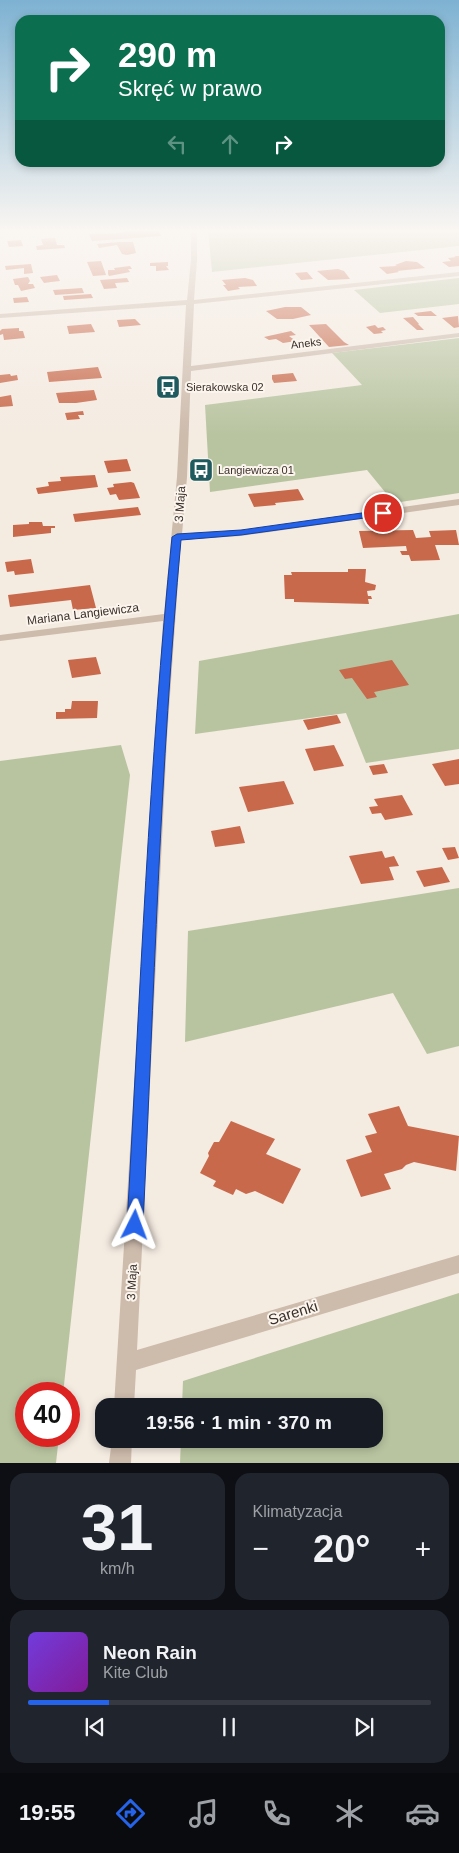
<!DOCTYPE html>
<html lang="pl">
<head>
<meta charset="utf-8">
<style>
	body { margin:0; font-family:Helvetica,sans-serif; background:#20242c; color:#f1f3f6; height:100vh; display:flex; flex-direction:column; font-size:19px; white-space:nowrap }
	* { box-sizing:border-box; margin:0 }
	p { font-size:16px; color:#9ea1a6 }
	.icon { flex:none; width:28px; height:28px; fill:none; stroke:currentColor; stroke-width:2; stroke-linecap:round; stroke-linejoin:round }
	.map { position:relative; height:1463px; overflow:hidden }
	.sheet { display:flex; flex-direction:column; gap:10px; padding:10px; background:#0d0f14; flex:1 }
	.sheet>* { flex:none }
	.top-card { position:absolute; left:15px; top:15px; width:430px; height:152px; border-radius:15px; box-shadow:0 2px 8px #0003; background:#0b6e4f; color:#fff; overflow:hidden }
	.speed { position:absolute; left:15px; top:1382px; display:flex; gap:10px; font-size:25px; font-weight:700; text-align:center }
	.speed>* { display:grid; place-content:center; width:65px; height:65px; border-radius:50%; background:#171b24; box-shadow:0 2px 8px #0003; line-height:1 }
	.speed .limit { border:8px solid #d22; background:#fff; color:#111 }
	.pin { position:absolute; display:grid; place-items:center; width:42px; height:42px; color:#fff; margin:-21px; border:2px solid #fff; border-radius:50%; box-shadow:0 1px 5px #0007 }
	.me { position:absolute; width:55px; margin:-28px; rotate:3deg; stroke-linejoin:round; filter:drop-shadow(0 0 4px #0008) }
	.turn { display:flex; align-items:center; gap:18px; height:105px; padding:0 20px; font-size:22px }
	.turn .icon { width:65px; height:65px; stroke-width:2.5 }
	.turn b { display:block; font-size:35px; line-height:42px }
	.lanes { display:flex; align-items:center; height:48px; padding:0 20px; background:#0003; justify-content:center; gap:25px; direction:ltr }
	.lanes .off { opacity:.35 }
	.big { font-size:38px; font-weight:700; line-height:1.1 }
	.sheet .card { flex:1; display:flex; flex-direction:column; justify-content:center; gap:8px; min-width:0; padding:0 18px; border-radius:15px; background:#20242c }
	.sheet .dial { align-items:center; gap:0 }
	.dial b { font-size:65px; line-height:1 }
	.song { display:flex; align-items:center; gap:15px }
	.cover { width:60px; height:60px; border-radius:8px; background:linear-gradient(135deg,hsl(260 70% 55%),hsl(290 70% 35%)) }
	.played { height:5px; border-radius:2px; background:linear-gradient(90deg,#2563eb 20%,#363941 20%) }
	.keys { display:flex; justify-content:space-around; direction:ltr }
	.heat { display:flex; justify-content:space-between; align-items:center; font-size:28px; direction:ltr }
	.sheet .tiles { flex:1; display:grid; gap:10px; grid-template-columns:1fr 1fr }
	.card:last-child { grid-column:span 2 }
	.trip { position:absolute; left:95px; top:1398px; width:288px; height:50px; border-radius:15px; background:#171b24; box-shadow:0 2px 8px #0003; font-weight:700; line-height:50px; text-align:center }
	.tabs { display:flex; height:80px; justify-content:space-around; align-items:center; background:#090b0e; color:#9ea1a6 }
	.tabs .icon { width:35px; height:35px }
	.tabs .active { color:#2563eb }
	.tabs b { font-size:22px; color:#f1f3f6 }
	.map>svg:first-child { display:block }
	.green { fill:#b8c4a0 }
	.building { fill:#c8694b }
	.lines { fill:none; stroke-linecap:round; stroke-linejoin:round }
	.minor { fill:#cdbbac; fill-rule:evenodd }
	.route { fill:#2563eb; stroke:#184099 }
	.labels { text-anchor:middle; stroke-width:4; stroke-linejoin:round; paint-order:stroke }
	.far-street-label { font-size:11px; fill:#3b302b; stroke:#fbf5ee }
	.far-poi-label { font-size:11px; fill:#3b302b; stroke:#fbf5ee; text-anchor:start }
	.street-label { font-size:12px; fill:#3b302b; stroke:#fbf5ee }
	.near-street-label { font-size:15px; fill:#3b302b; stroke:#fbf5ee }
</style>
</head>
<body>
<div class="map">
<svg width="459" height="1463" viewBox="0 0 459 1463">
	<rect width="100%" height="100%" fill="#f4ebe1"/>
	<path class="green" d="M208 230H459V246L212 272Z
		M459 278V304L380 313 354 290Z
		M459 338V493L394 503 367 470 210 492 205 405 362 385 332 353Z
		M459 614V749L366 763 346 713 195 734 199 661Z
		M121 745 130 775 63 1394H26V1436H59L56 1463H0V761Z
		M459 888V1046L427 1054 393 993 185 1042 188 931Z
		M459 1293V1463H180L181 1439H374V1406H182L183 1381Z"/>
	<path class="building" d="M148 230 159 231 161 236 92 241 89 234 122 233 125 231Z
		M55 238 57 245H64L65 248 37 250 36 246 43 245 41 239Z
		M21 240 23 246 9 247 7 241Z
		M119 242H133L136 253 127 255 122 254 117 245 99 248 97 244Z
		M454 256H459V266L449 267 442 262 451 261 448 258 456 257Z
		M101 261 106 275 93 276 87 262Z
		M406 261 417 262 425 268 397 271 399 272 387 274 379 267 397 266 395 265Z
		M168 262V266H166L169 270 156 271V266H150V263Z
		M31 264 33 273 24 274V268L6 270 5 266Z
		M130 266 132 269H128L130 272 109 276 108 274V270H115L114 268Z
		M338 269 344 271 350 279 328 280 317 271Z
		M307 272 313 279 301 280 295 273Z
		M57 275 60 281 51 282 44 283 40 277Z
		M28 277 30 281 28 284H33L35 288 21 291 18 285H15L13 279Z
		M127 278 129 282 115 283 117 288 104 289 100 280Z
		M245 278 253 280 257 286 238 287 240 289 228 291 223 285H226L222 280Z
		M82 288 84 293 55 295 53 290Z
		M91 294 93 298 64 300 63 296Z
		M27 297 29 302 14 303 13 298Z
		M285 307H301L311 315 293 319H277L266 311Z
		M431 311 437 316H418L414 313Z
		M458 316 459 327 454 328 442 318Z
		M413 317 419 324H418L424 330H417L403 318Z
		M135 319 141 325 119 327 117 320Z
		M91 324 95 332 69 334 67 326Z
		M326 324 344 342 349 345 329 347 309 325Z
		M375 325 378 328 383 327 386 330 381 331 383 333 374 334 366 327Z
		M19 328V331H23L25 338 4 340 3 334 0 335V331L2 329Z
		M291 331 296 335 289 336 296 341 283 343 276 339 269 340 264 337Z
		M98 367 102 378 49 382 47 372Z
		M293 373 297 381 274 383 272 379V375Z
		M10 374 11 376 17 375 18 380 0 383V375Z
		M94 390 97 400 76 403H59L56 393Z
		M11 395 13 406 0 407V397Z
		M83 411 84 415H78L80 419 67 420 65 413Z
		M127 459 131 471 108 473 104 461Z
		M95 475 98 487 38 494 36 488 49 486 48 482 61 481 60 477Z
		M131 482 134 483 140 498 119 500 116 494 110 495 107 488 114 487 113 484Z
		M298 489 304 500 275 503 276 505 254 507 248 494Z
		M138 507 141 515 75 522 73 514Z
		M29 522H42L43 526H55V528H51V533L13 537V525L29 524Z
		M413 530 416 538 431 537 429 531 456 530 459 545H435L440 560 411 561 409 555H402L400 551H407L406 546 363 548 359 531Z
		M31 559 34 573 15 575 14 571 7 572 5 562Z
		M348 569H366L365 582 376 585 375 590 367 591 368 596H371L372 599H368L369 604 294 602V599H285L284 575H292L291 572H348Z
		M90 585 96 608 73 610 71 600 10 607 8 595Z
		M96 657 101 674 72 678 68 660Z
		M392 660 409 685 374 692 377 697 367 699 352 678 345 679 339 670Z
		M72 701H98L97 718 56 719V712H65V709H71Z
		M337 715 341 723 308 730 303 720Z
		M334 745 344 766 314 771 305 749Z
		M459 759V784L445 786 432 764Z
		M384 764 388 773 373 775 369 766Z
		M284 781 294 804 248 812 239 787Z
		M402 795 413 815 385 820 381 813 372 814 369 807 378 806 374 799Z
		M240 826 245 843 215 847 211 831Z
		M455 847 459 858 448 860 442 848Z
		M382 851 385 858 394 856 399 866 389 867 394 880 361 884 349 856Z
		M442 867 450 882 424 887 416 871Z
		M399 1106 408 1126 459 1136 456 1171 414 1162 406 1165 402 1169 384 1174 391 1189 361 1197 346 1160 372 1152 365 1136 377 1133 368 1114Z
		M231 1121 275 1139 266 1154 301 1169 283 1204 255 1191 246 1194 236 1189 233 1195 213 1186 216 1181 200 1173 209 1156 208 1153 214 1142H219Z"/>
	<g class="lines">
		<path class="minor" d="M0 230H20L0 233Z
			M191 230H197V260L194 300 459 272V276L194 304 191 366 459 333V337L191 371 187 477 182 534 241 530 459 499V505L241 536 181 540 167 738 137 1350 459 1255V1273L136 1370 134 1406H114L163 621 0 641V635L164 614 177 477 186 305 0 318V314L187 300 191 260Z
			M112 1439H132L131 1463H109Z"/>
	</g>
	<linearGradient id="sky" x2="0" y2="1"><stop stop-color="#7eb2d2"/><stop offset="0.53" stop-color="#faf6f2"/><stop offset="1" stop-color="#faf6f2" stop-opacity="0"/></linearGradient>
	<rect width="459" height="435" fill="url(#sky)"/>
	<path class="route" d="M383 510 387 513 386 515 241 535 181 540C160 767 154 996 143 1225L141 1230 135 1232 129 1230 127 1225C140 996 149 765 172 537L177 534 241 530Z"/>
	<defs>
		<symbol id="bus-square" viewBox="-11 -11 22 22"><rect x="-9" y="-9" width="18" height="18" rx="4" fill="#1f5a5e" stroke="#fbf5ee"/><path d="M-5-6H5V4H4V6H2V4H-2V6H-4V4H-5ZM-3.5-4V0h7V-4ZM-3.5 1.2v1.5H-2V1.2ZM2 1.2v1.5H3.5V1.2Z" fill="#fff"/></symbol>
	</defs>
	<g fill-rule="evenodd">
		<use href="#bus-square" x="154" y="373" width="28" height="28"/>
		<use href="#bus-square" x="187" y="456" width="28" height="28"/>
	</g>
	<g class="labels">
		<g class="far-street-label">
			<text transform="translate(306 343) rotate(-7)" y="4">Aneks</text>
		</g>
		<g class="far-poi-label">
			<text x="186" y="391">Sierakowska 02</text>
			<text x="218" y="474">Langiewicza 01</text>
		</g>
		<g class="street-label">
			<text transform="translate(180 504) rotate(-86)" y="4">3 Maja</text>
			<text transform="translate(83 614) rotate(-7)" y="4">Mariana Langiewicza</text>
			<text transform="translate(132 1282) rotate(-87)" y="4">3 Maja</text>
		</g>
		<g class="near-street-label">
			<text transform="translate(293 1313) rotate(-17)" y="5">Sarenki</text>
		</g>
	</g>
</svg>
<div class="speed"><div class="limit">40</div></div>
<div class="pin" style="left:383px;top:513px;background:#d93025"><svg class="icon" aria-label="arrive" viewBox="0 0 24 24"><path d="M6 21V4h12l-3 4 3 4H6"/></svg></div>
<svg class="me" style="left:135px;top:1225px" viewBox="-20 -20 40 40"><path d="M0-17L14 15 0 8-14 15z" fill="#2563eb" stroke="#fff" stroke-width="4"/></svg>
<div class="trip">19:56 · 1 min · 370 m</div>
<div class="top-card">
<div class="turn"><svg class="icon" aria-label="right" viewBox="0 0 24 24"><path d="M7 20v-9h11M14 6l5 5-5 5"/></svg><div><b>290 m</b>Skręć w prawo</div></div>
<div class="lanes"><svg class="icon off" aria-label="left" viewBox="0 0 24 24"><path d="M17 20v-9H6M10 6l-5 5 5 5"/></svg><svg class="icon off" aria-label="ahead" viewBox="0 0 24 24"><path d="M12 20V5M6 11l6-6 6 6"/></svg><svg class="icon" aria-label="right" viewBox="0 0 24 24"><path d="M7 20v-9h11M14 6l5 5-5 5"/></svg></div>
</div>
</div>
<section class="sheet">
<div class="tiles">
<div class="card dial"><b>31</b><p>km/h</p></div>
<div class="card"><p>Klimatyzacja</p>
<div class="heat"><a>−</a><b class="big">20°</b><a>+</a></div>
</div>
<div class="card">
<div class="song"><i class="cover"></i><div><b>Neon Rain</b><p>Kite Club</p></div></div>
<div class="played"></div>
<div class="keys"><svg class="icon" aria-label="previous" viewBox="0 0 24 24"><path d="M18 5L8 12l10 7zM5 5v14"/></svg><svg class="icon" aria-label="pause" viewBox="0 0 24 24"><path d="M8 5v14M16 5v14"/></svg><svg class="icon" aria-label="next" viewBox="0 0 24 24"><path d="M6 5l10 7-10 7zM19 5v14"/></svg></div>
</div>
</div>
</section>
<nav class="tabs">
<b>19:55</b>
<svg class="icon active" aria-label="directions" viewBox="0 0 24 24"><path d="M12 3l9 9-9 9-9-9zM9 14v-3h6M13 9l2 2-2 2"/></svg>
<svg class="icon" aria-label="music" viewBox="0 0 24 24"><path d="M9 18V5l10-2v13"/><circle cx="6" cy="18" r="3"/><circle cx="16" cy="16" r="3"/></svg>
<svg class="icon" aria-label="phone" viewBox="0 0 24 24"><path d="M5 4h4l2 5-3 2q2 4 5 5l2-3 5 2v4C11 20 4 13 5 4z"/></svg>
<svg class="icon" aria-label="climate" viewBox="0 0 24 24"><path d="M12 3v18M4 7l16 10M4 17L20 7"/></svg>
<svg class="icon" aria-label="car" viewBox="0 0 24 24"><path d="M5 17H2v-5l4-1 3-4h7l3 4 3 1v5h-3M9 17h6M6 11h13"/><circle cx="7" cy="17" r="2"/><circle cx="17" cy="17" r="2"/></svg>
</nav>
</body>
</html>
